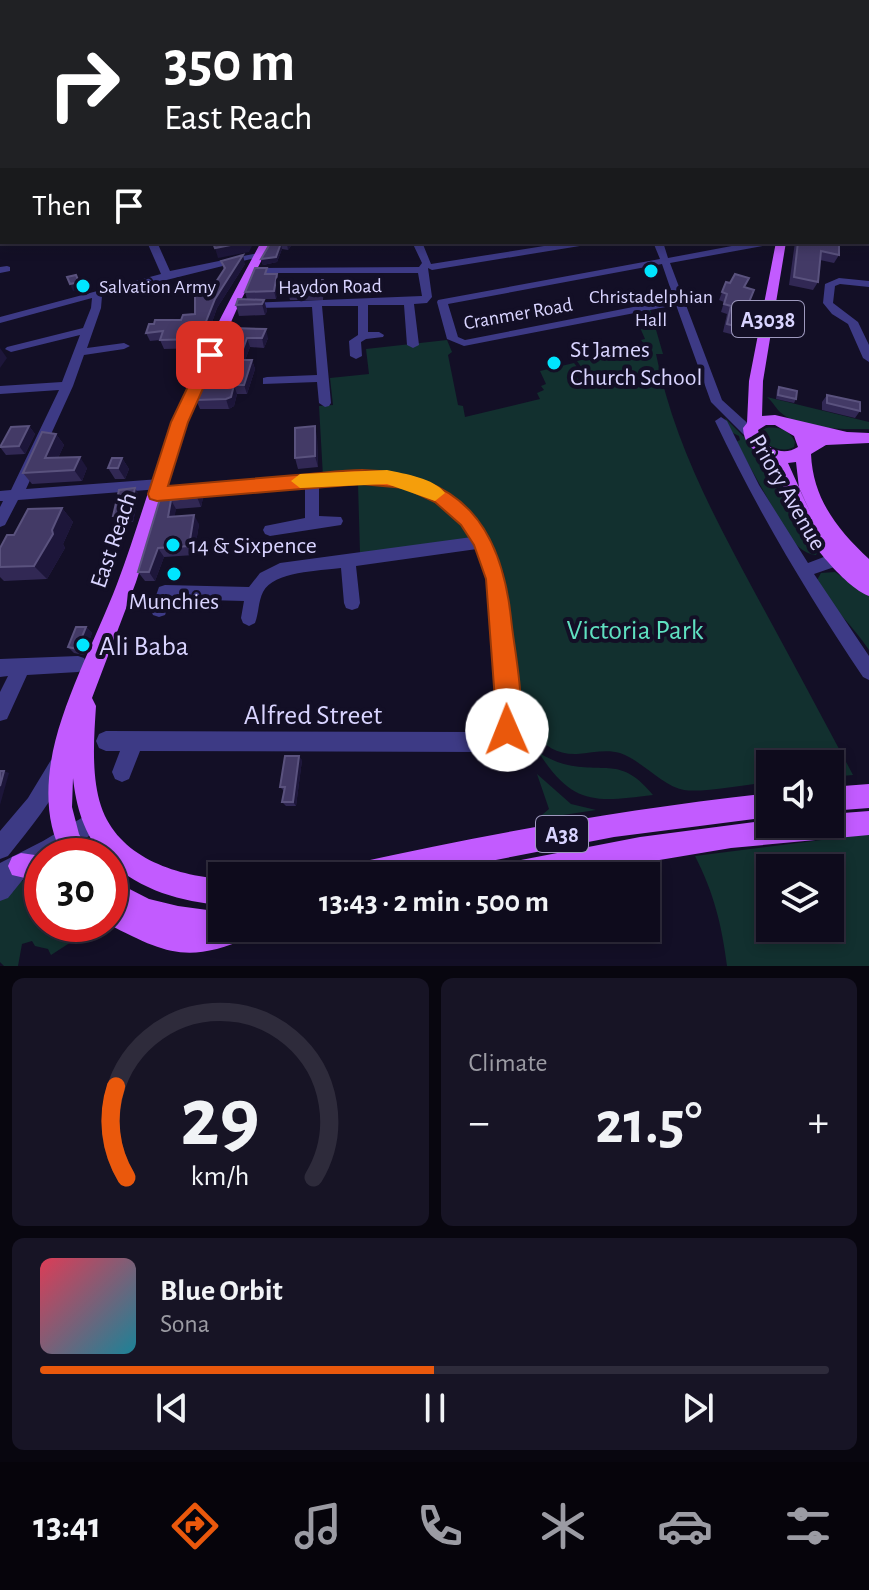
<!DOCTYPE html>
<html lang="en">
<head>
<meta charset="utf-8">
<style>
	body { margin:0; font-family:"Alegreya Sans",sans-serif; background:#171425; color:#f1f3f6; height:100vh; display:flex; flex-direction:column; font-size:30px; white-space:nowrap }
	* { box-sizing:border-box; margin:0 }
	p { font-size:26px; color:#9b9ba3 }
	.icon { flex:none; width:44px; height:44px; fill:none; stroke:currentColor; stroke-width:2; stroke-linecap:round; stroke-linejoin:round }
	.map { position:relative; height:966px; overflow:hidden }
	.details { display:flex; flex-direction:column; gap:12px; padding:12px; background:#08060f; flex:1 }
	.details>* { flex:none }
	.top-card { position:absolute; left:0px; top:0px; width:870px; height:244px; box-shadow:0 4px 12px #0003,0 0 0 2px #2e2b3b; background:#202124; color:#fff; overflow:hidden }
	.tools { position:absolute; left:756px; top:750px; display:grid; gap:16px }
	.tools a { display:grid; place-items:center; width:88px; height:88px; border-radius:0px; background:#0e0b1c; box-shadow:0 4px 12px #0003,0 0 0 2px #2e2b3b; font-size:40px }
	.speed { position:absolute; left:24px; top:838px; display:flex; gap:16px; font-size:40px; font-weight:700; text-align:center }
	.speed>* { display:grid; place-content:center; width:104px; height:104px; border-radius:50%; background:#0e0b1c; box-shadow:0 4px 12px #0003,0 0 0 2px #2e2b3b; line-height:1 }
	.speed .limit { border:12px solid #d22; background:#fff; color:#111 }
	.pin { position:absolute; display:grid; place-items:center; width:68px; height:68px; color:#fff; margin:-34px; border-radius:16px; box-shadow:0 4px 12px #0006 }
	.me { position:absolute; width:88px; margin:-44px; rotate:359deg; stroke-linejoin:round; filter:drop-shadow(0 0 6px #0008) }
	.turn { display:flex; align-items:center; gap:28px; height:168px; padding:0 32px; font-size:36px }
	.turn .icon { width:104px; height:104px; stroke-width:2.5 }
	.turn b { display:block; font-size:56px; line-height:68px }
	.then { display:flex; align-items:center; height:76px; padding:0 32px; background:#0003; gap:16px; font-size:30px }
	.big { font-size:60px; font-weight:600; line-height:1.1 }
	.details .widget { flex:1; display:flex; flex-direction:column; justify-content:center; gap:12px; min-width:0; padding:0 28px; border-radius:12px; background:#171425 }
	.details .dial { align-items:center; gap:0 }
	.dial svg { height:208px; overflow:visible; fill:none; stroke:#2e2b3b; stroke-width:7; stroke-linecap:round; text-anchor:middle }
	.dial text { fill:#f1f3f6; stroke:none }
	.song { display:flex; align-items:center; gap:24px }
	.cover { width:96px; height:96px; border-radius:12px; background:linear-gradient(135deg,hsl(350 70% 55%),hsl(190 70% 35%)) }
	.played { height:8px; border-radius:4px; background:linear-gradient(90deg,#ea580c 50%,#2e2b3b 50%) }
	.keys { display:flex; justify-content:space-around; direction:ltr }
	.heat { display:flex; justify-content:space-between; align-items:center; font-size:44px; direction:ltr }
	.details .tiles { flex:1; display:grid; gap:12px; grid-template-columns:1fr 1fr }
	.widget:last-child { grid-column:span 2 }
	.trip { position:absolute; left:208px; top:862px; width:452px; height:80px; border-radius:0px; background:#0e0b1c; box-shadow:0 4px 12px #0003,0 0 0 2px #2e2b3b; font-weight:600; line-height:80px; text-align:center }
	.tabs { display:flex; height:128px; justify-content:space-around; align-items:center; background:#06040b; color:#9b9ba3 }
	.tabs .icon { width:56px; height:56px }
	.tabs .active { color:#ea580c }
	.tabs b { font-size:36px; color:#f1f3f6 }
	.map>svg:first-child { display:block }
	.green { fill:#12302f; fill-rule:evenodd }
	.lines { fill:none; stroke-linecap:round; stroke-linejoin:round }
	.minor { fill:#3d3a85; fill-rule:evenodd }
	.major { fill:#c25bff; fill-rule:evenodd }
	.wall { fill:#312854 }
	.shaded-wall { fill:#1d163a }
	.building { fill:#433a66; stroke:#5a527e; stroke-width:2 }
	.route { fill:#ea580c; stroke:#983908; stroke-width:2 }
	.slow { fill:#f59e0b }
	.poi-dot { fill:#00e5ff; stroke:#130f26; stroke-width:3 }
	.labels { text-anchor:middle; stroke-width:8; stroke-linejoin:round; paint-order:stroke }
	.far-poi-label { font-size:20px; fill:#d9d4ff; stroke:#130f26; text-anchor:start }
	.far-street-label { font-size:20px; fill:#d9d4ff; stroke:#130f26 }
	.shield { fill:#130f26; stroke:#9e99be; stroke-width:2 }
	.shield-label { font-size:22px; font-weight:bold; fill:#d9d4ff }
	.poi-label { font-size:24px; fill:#d9d4ff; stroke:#130f26; text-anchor:start }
	.street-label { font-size:24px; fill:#d9d4ff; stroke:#130f26 }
	.near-park-label { font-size:28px; fill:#5fe0c0; stroke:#130f26 }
	.near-poi-label { font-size:28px; fill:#d9d4ff; stroke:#130f26; text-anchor:start }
	.near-street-label { font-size:28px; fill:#d9d4ff; stroke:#130f26 }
</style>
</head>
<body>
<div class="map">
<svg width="869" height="966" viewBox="0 0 869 966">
	<rect width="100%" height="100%" fill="#130f26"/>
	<path class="green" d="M650 309 663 354H656C673 440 713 515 754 591 787 652 820 713 853 775L830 777V764H770V782C748 784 703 793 684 790 664 787 641 760 620 753 606 749 592 753 577 754 537 755 529 722 524 691L517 690 504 573 486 537 360 553 358 484 323 477 319 406 333 405 330 378 369 374 366 349 447 340 452 352 448 355 458 405 463 406 465 417 540 399 537 393 544 390 541 386 546 384 540 371 574 363 581 372 574 374 579 380 589 378 577 361 645 345 641 340 645 339 635 316Z
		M767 397 869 422V429C843 429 801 431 780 412 775 407 773 402 767 397Z
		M725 418 750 443 773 461 805 534 818 550 816 555C803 554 794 543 787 533L736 442 740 440 739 436 729 431Z
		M766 428C778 426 790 430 795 442L794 447C782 453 770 448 761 438V431Z
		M835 572 869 596V650C852 624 830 607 817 580L821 573Z
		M539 753C548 758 558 763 568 765 607 773 622 757 653 795 596 802 573 806 539 753Z
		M537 774 571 804 596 810 550 817 539 823 536 820 549 809Z
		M869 834V966H727C722 926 714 893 695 856ZM770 868H830V928H770Z
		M42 875V924H99L51 955 48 949 35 946 32 941 22 944 18 966H4L0 962V895L13 884Z"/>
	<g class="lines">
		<path class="minor" d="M0 125H2V129H0Z
			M0 240 2 242H9L0 246Z
			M147 242H157L170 271 258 253 263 256 102 296 101 308 87 348 124 343 130 346 124 349 84 355 73 386 26 489 160 479 165 480 167 484 165 488 160 489 18 500 5 525 0 527V507L3 501H0V491L11 490 59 390 0 394V386L62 382 80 335 11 352 5 349 7 347 83 328 91 308 92 298 0 323V317L161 274Z
			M412 242H422L431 264 569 242H591L586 245 432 270 428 268 432 297 427 303 414 304 419 345 413 348 407 345 404 305H368V332H379L384 335 383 337 366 339 361 342 362 356 356 359 350 356 349 341 358 335V306H322L331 403 329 406 325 407 319 403 317 382 263 384V378L267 377 317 375 312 307 249 308 245 307V303L422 296 418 273H251L248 272V268L419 267 422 263Z
			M653 242H663L668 258 753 242H773L768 245 670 263 722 400 754 429 755 432 754 435H744L711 402 676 305 464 346 447 339 437 302 438 300 660 259ZM662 264 674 299 465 340 458 337 448 304Z
			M7 266 10 267V271L0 273V267Z
			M839 278 869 281V287L840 284 835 286 833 303 858 322 869 345V362L863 358 848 324 832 314 823 303 825 284Z
			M721 417 727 421 759 485 808 563 837 552 843 554 845 559 843 564 814 574 869 656V680L863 677C808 595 757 510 715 421Z
			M346 473C386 474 430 476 462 503 481 519 492 543 500 565 510 596 528 713 510 739 505 747 493 750 484 752L140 751 129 779 122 782 115 779 112 772 120 751H106L99 748 96 741 99 734 106 731 475 732C490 732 497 730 500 714 496 660 500 600 477 549L356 566 360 603 358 608 352 610 346 608 344 603 341 568C319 571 274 571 263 592 258 602 259 613 255 623L249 626 243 623 241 618 244 601 171 599 165 615 159 617 153 615 151 610 159 587 165 585 249 587 260 573 280 563 472 537C440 482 376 482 319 485V516L341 517 343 521 341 525 270 536 265 534 263 530 265 526 305 518V486L181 497 176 496 174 492 176 488 181 487Z
			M78 656 84 658 87 664 84 670 78 672 27 675 7 719 0 721V692L8 676 0 677V659Z
			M58 757 65 760 68 767C54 800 30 828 8 856L0 859V831L28 798 51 760Z
			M95 810 102 813 105 820 102 827 60 856H42V865L29 872 8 898 0 901V863L43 841Z"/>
		<path class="major" d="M868 132H869V136H868Z
			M0 199H2V205H0Z
			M261 242H271L239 304 187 422 136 582 92 698 96 706C94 738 91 775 101 806 118 857 174 875 222 879V905C182 902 140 890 110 862V856H104C84 835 76 806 73 778L72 807 79 834 91 856H64C47 830 46 792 51 762 60 705 96 639 117 584 137 531 152 476 172 423 197 361 229 301 261 242Z
			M776 242H786L763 381 762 416 775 415 847 432 869 433V443L826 445 811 454C813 499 837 529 869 559V596C844 587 803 534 791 510 784 495 782 477 772 464 761 449 745 453 743 428L747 423 749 381ZM775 425 794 436 798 447C783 457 762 448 758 430L766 425ZM796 462 799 488 811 514 788 463Z
			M869 784V808L830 811V787Z
			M770 793V817L614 837 413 876H343L347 867 356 863C493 833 630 808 770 793Z
			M869 811V835L731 848 564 876H492L496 867 505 863 640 837 770 820V824H830V814Z
			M21 853 42 856V882L12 875 8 866 12 857Z
			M110 879 149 899 178 906 222 912V928H254L250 937C188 964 166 954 108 924H110Z"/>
	</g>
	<path class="wall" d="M271 242H294L288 250 282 249 277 262 263 265 261 259Z
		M795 242H832L839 255 834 263 820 260 818 282 813 290 789 285Z
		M221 261 245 264 217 308 203 348 164 349 160 340 150 341 146 333 195 314 224 270Z
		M268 274H277L279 282 276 299H247L245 292Z
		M323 280 324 287 323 300H290L288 292 315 285Z
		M726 282 744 287 747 307 746 329 742 337 723 332 727 314 721 312 724 302 719 300Z
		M264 300 267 311 265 315 239 316 236 305Z
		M233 328 268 338 264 348 250 347 245 360H252L255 369 247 394H237L234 406 229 409H200L196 400 224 348Z
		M779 387 796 399 794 403 776 399 777 390Z
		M827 395 860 411 855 418 822 410V402Z
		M29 426 35 434 25 454 6 455 0 447Z
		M56 434 64 445 58 458 87 468 82 481 32 484 23 473Z
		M317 437 318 467 298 469 295 458Z
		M122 458 129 469 125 479H115L108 468Z
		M162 492 203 498 201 507 176 509 174 516 199 524 194 555 164 557 155 581H145L138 572Z
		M139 495 133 522 118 523 113 516Z
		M62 508 73 522 63 544 65 548 47 579 4 581 0 577V548L14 535Z
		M86 627 92 633 84 655 74 653 68 647Z
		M302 760 296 806H286L282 802 284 791 280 787Z"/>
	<path class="shaded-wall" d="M246 242H253V244L249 252 218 258 215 248Z
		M289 242H294L288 250 287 244Z
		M281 243 282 249 277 262 263 265 261 259Z
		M243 255 245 264 217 308 203 348 199 339 215 299Z
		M277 274 279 282 276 299 274 291Z
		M76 275 82 289 73 291 70 284Z
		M264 300 267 311 265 315 262 304Z
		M266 329 268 338 264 348 262 338Z
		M247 338 250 347 242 369 239 360Z
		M0 348 7 358 0 368Z
		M252 360 255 369 247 394 244 385Z
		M234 385 237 394 234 406 229 409 226 399Z
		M29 426 35 434 25 454 19 446Z
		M315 426 317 437 318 467 315 456Z
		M56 434 64 445 53 469 45 458Z
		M80 457 87 468 82 481 74 470Z
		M122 458 129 469 125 479 118 468Z
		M135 488 139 495 133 522 129 516Z
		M199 489 203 498 201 507 197 497Z
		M171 500 176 509 173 526 168 517Z
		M62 508 73 522 63 544 65 548 47 579 34 566Z
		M194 515 199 524 194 555 189 546Z
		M158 548 164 557 155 581 149 572Z
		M86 627 92 633 84 655 77 649Z
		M299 756 302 760 296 806 293 802Z
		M4 771 9 773 0 805V786Z"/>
	<path class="building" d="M217 242H246L215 248 213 243Z
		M271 242H289L287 244 281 243 276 257 261 259Z
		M798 242H832L839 245V255L821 251 818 282 794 277Z
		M243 255 215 299 199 339 160 340 163 331 146 333 149 324H154L155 320H181L183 315 195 314V289L212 288 225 268 221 261Z
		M255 268H267L265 274H277L274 291 245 292Z
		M735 274 749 278 744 287 754 290 747 307 750 308 746 329 727 324 731 306 724 304 727 294 722 292 726 282 730 283Z
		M76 275 79 282 70 284 67 277Z
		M315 280H323L322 292H288L290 286 315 285Z
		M238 299 264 300 262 304 236 305Z
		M233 328 266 329 262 338H247L239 360H252L244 385H234L231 397 226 399 196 400 218 348H224Z
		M779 387 797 391 796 399 778 395Z
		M827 395 860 402V411L827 403Z
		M29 426 19 446 0 447 11 427Z
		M315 426V456L295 458V428Z
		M42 432 56 434 45 458 80 457 74 470 23 473Z
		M112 458H122L118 468H108Z
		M135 488 129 516H113L119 490Z
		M199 489 197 497 171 500 168 517 194 515 189 546 158 548 149 572H138L162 492Z
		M62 508 52 530 53 534 34 566 0 567V548L7 535H14L28 509Z
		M76 627H86L77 649 68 647Z
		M285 756H299L293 802H282L285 787H280Z
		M0 771H4L0 786Z"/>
	<linearGradient id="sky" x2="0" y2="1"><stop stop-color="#0a0815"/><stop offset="0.47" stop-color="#333752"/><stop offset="1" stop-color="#333752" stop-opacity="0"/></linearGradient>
	<rect width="869" height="254" fill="url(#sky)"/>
	<path class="route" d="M210 350 218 355 188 422 168 486C211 482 253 479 296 475 317 474 340 470 362 470 461 473 501 526 511 618 514 651 528 709 516 739L507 742 498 739 495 730 496 714 486 579 474 545 461 525 435 502 405 488 361 484 157 501 150 499 148 494 171 422 203 355Z"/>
	<path class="slow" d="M387 470C405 474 434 478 445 493L435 501 387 484 300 488 291 481 300 474Z"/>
	<g class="poi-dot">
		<circle cx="651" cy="271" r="8"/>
		<circle cx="83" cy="286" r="8"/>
		<circle cx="554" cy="363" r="8"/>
		<circle cx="173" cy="545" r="8"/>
		<circle cx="174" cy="574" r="8"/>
		<circle cx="83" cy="645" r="8"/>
	</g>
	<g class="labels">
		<g class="far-poi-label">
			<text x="99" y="293">Salvation Army</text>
			<text x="651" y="303" text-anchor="middle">Christadelphian<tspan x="651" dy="23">Hall</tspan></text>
		</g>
		<g class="far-street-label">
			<text transform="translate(330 286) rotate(-1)" y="7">Haydon Road</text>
			<text transform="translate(518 313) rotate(-10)" y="7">Cranmer Road</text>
		</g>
		<g class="shield">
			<rect x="732" y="301" width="72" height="36" rx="6"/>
			<rect x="536" y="816" width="52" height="36" rx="6"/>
		</g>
		<g class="shield-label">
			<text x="768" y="327">A3038</text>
			<text x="562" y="842">A38</text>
		</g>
		<g class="poi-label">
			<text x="570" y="357">St James<tspan x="570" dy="28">Church School</tspan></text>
			<text x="189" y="553">14 &amp; Sixpence</text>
			<text x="174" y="609" text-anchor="middle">Munchies</text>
		</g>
		<g class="street-label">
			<text transform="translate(788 492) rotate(60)" y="8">Priory Avenue</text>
			<text transform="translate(113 540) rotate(-71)" y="8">East Reach</text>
		</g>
		<g class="near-park-label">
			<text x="635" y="639">Victoria Park</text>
		</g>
		<g class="near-poi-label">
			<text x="99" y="655">Ali Baba</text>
		</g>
		<g class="near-street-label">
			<text x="313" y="724">Alfred Street</text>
		</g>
	</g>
</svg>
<div class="tools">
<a><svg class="icon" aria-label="sound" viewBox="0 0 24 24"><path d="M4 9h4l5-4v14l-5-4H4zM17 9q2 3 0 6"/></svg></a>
<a><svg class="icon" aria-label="layers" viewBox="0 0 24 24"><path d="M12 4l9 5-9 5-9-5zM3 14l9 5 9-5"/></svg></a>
</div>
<div class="speed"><div class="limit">30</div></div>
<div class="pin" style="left:210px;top:355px;background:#d93025"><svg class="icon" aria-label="arrive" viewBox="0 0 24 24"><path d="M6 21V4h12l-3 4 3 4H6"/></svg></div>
<svg class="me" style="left:507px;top:730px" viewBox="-20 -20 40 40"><circle r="19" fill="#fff"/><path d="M0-13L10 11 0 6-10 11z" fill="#ea580c"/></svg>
<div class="trip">13:43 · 2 min · 500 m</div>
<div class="top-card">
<div class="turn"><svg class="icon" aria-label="right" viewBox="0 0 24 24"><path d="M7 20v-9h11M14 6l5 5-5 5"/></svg><div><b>350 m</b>East Reach</div></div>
<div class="then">Then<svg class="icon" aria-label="arrive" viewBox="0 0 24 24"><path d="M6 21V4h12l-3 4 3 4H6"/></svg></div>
</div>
</div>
<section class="details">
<div class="tiles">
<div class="widget dial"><svg viewBox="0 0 100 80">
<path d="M14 69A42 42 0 1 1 86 69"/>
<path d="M14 69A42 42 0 0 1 10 34" stroke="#ea580c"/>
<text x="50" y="56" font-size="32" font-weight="700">29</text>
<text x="50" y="72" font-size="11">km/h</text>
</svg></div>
<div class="widget"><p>Climate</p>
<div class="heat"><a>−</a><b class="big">21.5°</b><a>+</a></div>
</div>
<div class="widget">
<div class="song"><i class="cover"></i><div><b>Blue Orbit</b><p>Sona</p></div></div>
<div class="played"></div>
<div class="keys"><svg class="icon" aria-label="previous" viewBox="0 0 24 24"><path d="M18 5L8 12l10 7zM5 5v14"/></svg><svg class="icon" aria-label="pause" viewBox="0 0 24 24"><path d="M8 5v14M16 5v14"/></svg><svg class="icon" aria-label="next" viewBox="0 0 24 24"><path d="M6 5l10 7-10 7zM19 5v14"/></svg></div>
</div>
</div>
</section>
<nav class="tabs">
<b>13:41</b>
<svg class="icon active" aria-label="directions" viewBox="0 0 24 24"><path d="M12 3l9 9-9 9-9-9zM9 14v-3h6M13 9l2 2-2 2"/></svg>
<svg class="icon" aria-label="music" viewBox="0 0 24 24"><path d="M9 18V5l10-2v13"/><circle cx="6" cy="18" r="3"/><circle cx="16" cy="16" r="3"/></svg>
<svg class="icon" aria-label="phone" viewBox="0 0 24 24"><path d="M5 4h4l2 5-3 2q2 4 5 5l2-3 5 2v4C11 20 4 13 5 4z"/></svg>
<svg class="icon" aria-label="climate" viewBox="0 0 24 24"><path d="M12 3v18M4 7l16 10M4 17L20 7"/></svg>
<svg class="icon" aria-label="car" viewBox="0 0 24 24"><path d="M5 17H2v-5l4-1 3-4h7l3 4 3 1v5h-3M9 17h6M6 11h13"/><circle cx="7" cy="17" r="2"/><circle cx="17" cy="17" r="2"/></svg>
<svg class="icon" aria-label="filters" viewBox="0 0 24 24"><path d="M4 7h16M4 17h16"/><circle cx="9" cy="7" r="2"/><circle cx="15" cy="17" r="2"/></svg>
</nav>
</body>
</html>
